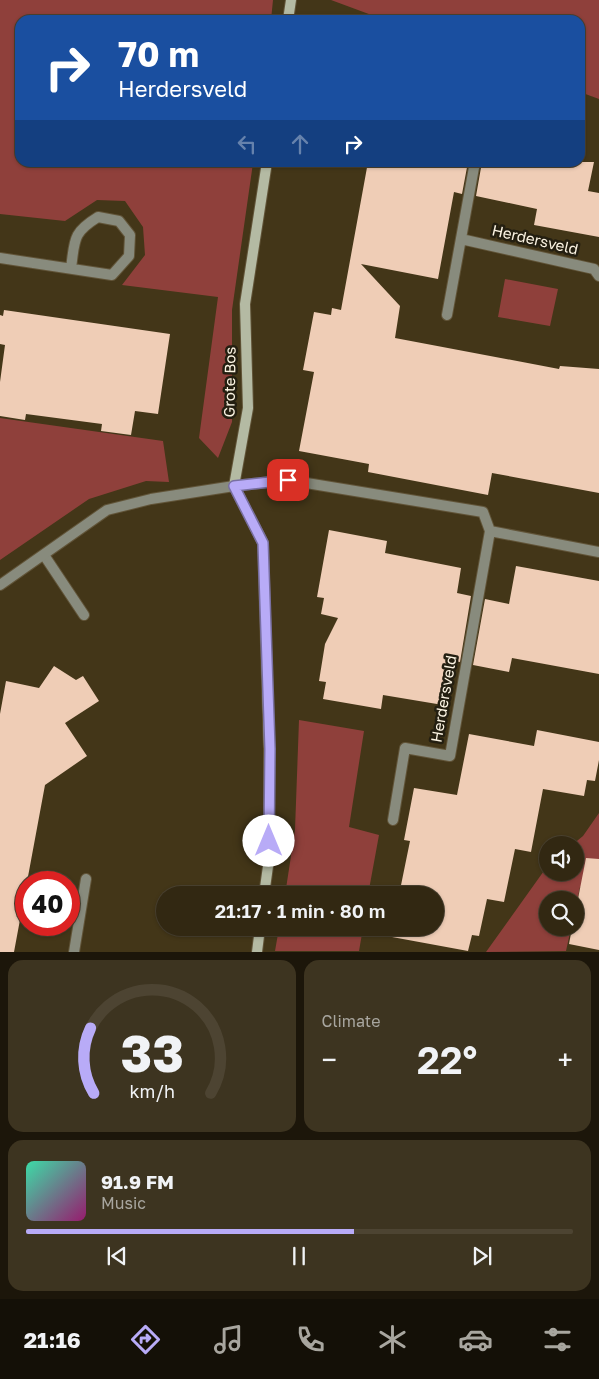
<!DOCTYPE html>
<html lang="en">
<head>
<meta charset="utf-8">
<style>
	body { margin:0; font-family:"Golos Text",sans-serif; background:#3d3420; color:#f1f3f6; height:100vh; display:flex; flex-direction:column; font-size:19px; white-space:nowrap }
	* { box-sizing:border-box; margin:0 }
	p { font-size:16px; color:#a8a69f }
	.icon { flex:none; width:28px; height:28px; fill:none; stroke:currentColor; stroke-width:2; stroke-linecap:round; stroke-linejoin:round }
	.map { position:relative; height:952px; overflow:hidden }
	.sheet { display:flex; flex-direction:column; gap:8px; padding:8px; background:#1c160a; flex:1 }
	.sheet>* { flex:none }
	.hud { position:absolute; left:15px; top:15px; width:570px; height:152px; border-radius:15px; box-shadow:0 1px 4px #0004,0 0 0 1px #4d4432; background:#1a4fa0; color:#fff; overflow:hidden }
	.controls { position:absolute; left:539px; top:836px; display:grid; gap:10px }
	.controls a { display:grid; place-items:center; width:45px; height:45px; border-radius:50%; background:#322812; box-shadow:0 1px 4px #0004,0 0 0 1px #4d4432; font-size:25px }
	.speed { position:absolute; left:15px; top:871px; display:flex; gap:10px; font-size:25px; font-weight:700; text-align:center }
	.speed>* { display:grid; place-content:center; width:65px; height:65px; border-radius:50%; background:#322812; box-shadow:0 1px 4px #0004,0 0 0 1px #4d4432; line-height:1 }
	.speed .limit { border:8px solid #d22; background:#fff; color:#111 }
	.pin { position:absolute; display:grid; place-items:center; width:42px; height:42px; color:#fff; margin:-21px; border-radius:10px; box-shadow:0 2px 8px #0006 }
	.me { position:absolute; width:55px; margin:-28px; rotate:0deg; stroke-linejoin:round; filter:drop-shadow(0 0 4px #0008) }
	.turn { display:flex; align-items:center; gap:18px; height:105px; padding:0 20px; font-size:22px }
	.turn .icon { width:65px; height:65px; stroke-width:2.5 }
	.turn b { display:block; font-size:35px; line-height:42px }
	.lanes { display:flex; align-items:center; height:48px; padding:0 20px; background:#0003; justify-content:center; gap:25px; direction:ltr }
	.lanes .off { opacity:.35 }
	.big { font-size:38px; font-weight:600; line-height:1.1 }
	.sheet .widget { flex:1; display:flex; flex-direction:column; justify-content:center; gap:8px; min-width:0; padding:0 18px; border-radius:15px; background:#3d3420 }
	.sheet .dial { align-items:center; gap:0 }
	.dial svg { height:130px; overflow:visible; fill:none; stroke:#4d4432; stroke-width:7; stroke-linecap:round; text-anchor:middle }
	.dial text { fill:#f1f3f6; stroke:none }
	.song { display:flex; align-items:center; gap:15px }
	.cover { width:60px; height:60px; border-radius:8px; background:linear-gradient(135deg,hsl(160 70% 55%),hsl(320 70% 35%)) }
	.played { height:5px; border-radius:2px; background:linear-gradient(90deg,#b8abf7 60%,#4d4432 60%) }
	.keys { display:flex; justify-content:space-around; direction:ltr }
	.heat { display:flex; justify-content:space-between; align-items:center; font-size:28px; direction:ltr }
	.sheet .tiles { flex:1; display:grid; gap:8px; grid-template-columns:1fr 1fr }
	.widget:last-child { grid-column:span 2 }
	.trip { position:absolute; left:156px; top:886px; width:288px; height:50px; border-radius:25px; background:#322812; box-shadow:0 1px 4px #0004,0 0 0 1px #4d4432; font-weight:600; line-height:50px; text-align:center }
	.tabs { display:flex; height:80px; justify-content:space-around; align-items:center; background:#141007; color:#a8a69f }
	.tabs .icon { width:35px; height:35px }
	.tabs .selected { color:#b8abf7 }
	.tabs b { font-size:22px; color:#f1f3f6 }
	.map>svg:first-child { display:block }
	.green { fill:#8f403b }
	.building { fill:#efcdb6 }
	.lines { fill:none; stroke-linecap:round; stroke-linejoin:round }
	.lane-casing { stroke:#615438; stroke-width:12 }
	.street-casing { stroke:#615438; stroke-width:12 }
	.secondary-casing { stroke:#615438; stroke-width:12 }
	.lane { stroke:#888b7d; stroke-width:10 }
	.street { stroke:#888b7d; stroke-width:10 }
	.secondary { stroke:#b4baa3; stroke-width:10 }
	.route-casing { stroke:#786fa1; stroke-width:12 }
	.route { stroke:#b8abf7; stroke-width:9 }
	.labels { text-anchor:middle; stroke-width:5; stroke-linejoin:round; paint-order:stroke }
	.street-label { font-size:15px; fill:#fcf4e3; stroke:#241f11 }
</style>
</head>
<body>
<div class="map">
<svg width="599" height="952" viewBox="0 0 599 952">
	<rect width="100%" height="100%" fill="#433618"/>
	<path class="green" d="M0 0H273L271 20H20V162L253 163 232 310V422L218 458 199 438 218 297 122 285 145 255 143 227 125 201 97 200 65 221 0 214Z
		M331 0H599V99L580 92V20H385Z
		M505 279 558 289 550 326 498 317Z
		M0 418 163 441 169 482 146 481 89 499 0 560Z
		M299 720 364 731 349 827 379 835 368 895H285L295 830Z
		M599 813V890L580 887 575 911V900H548V928H571L566 951 486 952 546 868 547 867 548 872H575V845H572L583 836Z
		M279 928H363L359 951H275Z"/>
	<path class="building" d="M368 162H468L462 194 454 192 438 279 361 264 400 306 395 338 559 369 560 366 599 369V493L492 473 488 495 368 472 369 464 299 451 314 372 303 370 314 312 331 315 332 308 341 310Z
		M482 162H594L588 191 599 193V237L534 225 537 209 476 196Z
		M4 310 170 334 158 414 135 411 131 435 101 431 102 424 26 414 25 420 0 416V382L5 345 0 344V315L3 316Z
		M329 530 387 541 385 553 461 568 457 593 471 596 460 662 452 661 443 705 383 695 381 709 323 699 326 682 319 681 325 644 338 618 321 614 324 598 317 597Z
		M516 566 599 581V674L512 658 509 672 473 665 485 599 509 604Z
		M54 666 76 680 83 676 99 701 65 723 87 756 45 785 14 952H0V714L6 681 39 688Z
		M537 730 599 742V760L595 781 587 780 584 796 543 789 531 852 515 849 504 902 487 899 479 936 472 935 468 951 392 937 393 928H435V895H399L410 841 404 840 414 788 457 795 469 734 534 746Z
		M586 858 599 859V950L569 944 572 928H575V914Z"/>
	<g class="lines">
		<defs>
			<path id="lane" d="M44 555 84 615
				M74 952 86 879"/>
			<path id="street" d="M461 239 594 269 599 276
				M0 258 112 275 129 256 130 235 119 221 98 217C72 233 75 240 71 268
				M447 315 475 162
				M490 531 599 552
				M0 585 107 510 151 499 234 486 288 480 483 512 490 531 450 756 405 748 393 820"/>
			<path id="secondary" d="M288 20 291 0
				M264 895 269 859V749L263 543 234 486 248 408 245 304 267 162
				M257 952 260 928"/>
		</defs>
		<use href="#lane" class="lane-casing"/>
		<use href="#street" class="street-casing"/>
		<use href="#secondary" class="secondary-casing"/>
		<use href="#lane" class="lane"/>
		<use href="#street" class="street"/>
		<use href="#secondary" class="secondary"/>
	</g>
	<g class="lines">
		<defs>
			<path id="route" d="M269 841 270 749 263 543 234 486 288 480"/>
		</defs>
		<use href="#route" class="route-casing"/>
		<use href="#route" class="route"/>
	</g>
	<g class="labels">
		<g class="street-label">
			<text transform="translate(535 240) rotate(13)" y="5">Herdersveld</text>
			<text transform="translate(230 382) rotate(-89)" y="5">Grote Bos</text>
			<text transform="translate(444 699) rotate(-80)" y="5">Herdersveld</text>
		</g>
	</g>
</svg>
<div class="controls">
<a><svg class="icon" aria-label="sound" viewBox="0 0 24 24"><path d="M4 9h4l5-4v14l-5-4H4zM17 9q2 3 0 6"/></svg></a>
<a><svg class="icon" aria-label="search" viewBox="0 0 24 24"><circle cx="10" cy="10" r="6"/><path d="M15 15l6 6"/></svg></a>
</div>
<div class="speed"><div class="limit">40</div></div>
<div class="pin" style="left:288px;top:480px;background:#d93025"><svg class="icon" aria-label="arrive" viewBox="0 0 24 24"><path d="M6 21V4h12l-3 4 3 4H6"/></svg></div>
<svg class="me" style="left:269px;top:841px" viewBox="-20 -20 40 40"><circle r="19" fill="#fff"/><path d="M0-13L10 11 0 6-10 11z" fill="#b8abf7"/></svg>
<div class="trip">21:17 · 1 min · 80 m</div>
<div class="hud">
<div class="turn"><svg class="icon" aria-label="right" viewBox="0 0 24 24"><path d="M7 20v-9h11M14 6l5 5-5 5"/></svg><div><b>70 m</b>Herdersveld</div></div>
<div class="lanes"><svg class="icon off" aria-label="left" viewBox="0 0 24 24"><path d="M17 20v-9H6M10 6l-5 5 5 5"/></svg><svg class="icon off" aria-label="ahead" viewBox="0 0 24 24"><path d="M12 20V5M6 11l6-6 6 6"/></svg><svg class="icon" aria-label="right" viewBox="0 0 24 24"><path d="M7 20v-9h11M14 6l5 5-5 5"/></svg></div>
</div>
</div>
<section class="sheet">
<div class="tiles">
<div class="widget dial"><svg viewBox="0 0 100 80">
<path d="M14 69A42 42 0 1 1 86 69"/>
<path d="M14 69A42 42 0 0 1 12 29" stroke="#b8abf7"/>
<text x="50" y="56" font-size="32" font-weight="700">33</text>
<text x="50" y="72" font-size="11">km/h</text>
</svg></div>
<div class="widget"><p>Climate</p>
<div class="heat"><a>−</a><b class="big">22°</b><a>+</a></div>
</div>
<div class="widget">
<div class="song"><i class="cover"></i><div><b>91.9 FM</b><p>Music</p></div></div>
<div class="played"></div>
<div class="keys"><svg class="icon" aria-label="previous" viewBox="0 0 24 24"><path d="M18 5L8 12l10 7zM5 5v14"/></svg><svg class="icon" aria-label="pause" viewBox="0 0 24 24"><path d="M8 5v14M16 5v14"/></svg><svg class="icon" aria-label="next" viewBox="0 0 24 24"><path d="M6 5l10 7-10 7zM19 5v14"/></svg></div>
</div>
</div>
</section>
<nav class="tabs">
<b>21:16</b>
<svg class="icon selected" aria-label="directions" viewBox="0 0 24 24"><path d="M12 3l9 9-9 9-9-9zM9 14v-3h6M13 9l2 2-2 2"/></svg>
<svg class="icon" aria-label="music" viewBox="0 0 24 24"><path d="M9 18V5l10-2v13"/><circle cx="6" cy="18" r="3"/><circle cx="16" cy="16" r="3"/></svg>
<svg class="icon" aria-label="phone" viewBox="0 0 24 24"><path d="M5 4h4l2 5-3 2q2 4 5 5l2-3 5 2v4C11 20 4 13 5 4z"/></svg>
<svg class="icon" aria-label="climate" viewBox="0 0 24 24"><path d="M12 3v18M4 7l16 10M4 17L20 7"/></svg>
<svg class="icon" aria-label="car" viewBox="0 0 24 24"><path d="M5 17H2v-5l4-1 3-4h7l3 4 3 1v5h-3M9 17h6M6 11h13"/><circle cx="7" cy="17" r="2"/><circle cx="17" cy="17" r="2"/></svg>
<svg class="icon" aria-label="filters" viewBox="0 0 24 24"><path d="M4 7h16M4 17h16"/><circle cx="9" cy="7" r="2"/><circle cx="15" cy="17" r="2"/></svg>
</nav>
</body>
</html>
